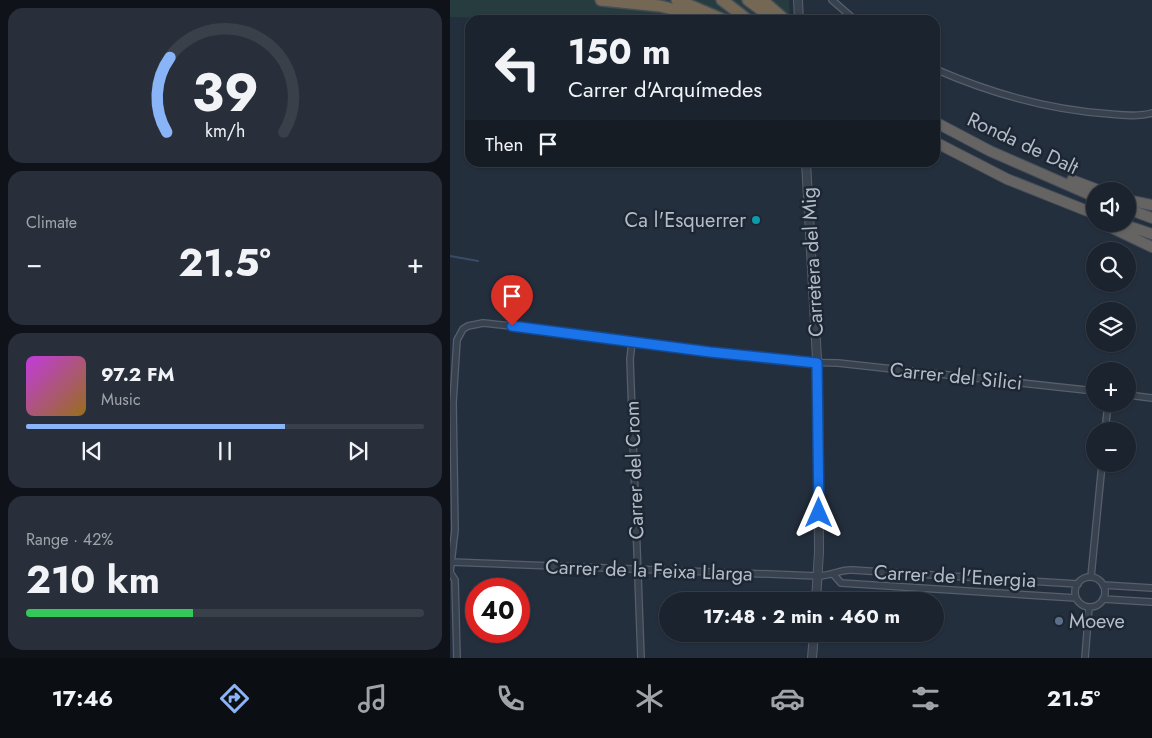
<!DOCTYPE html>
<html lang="en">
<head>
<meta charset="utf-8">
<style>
	body { margin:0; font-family:Jost,sans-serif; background:#282f3a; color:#f1f3f6; height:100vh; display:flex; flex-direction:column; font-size:19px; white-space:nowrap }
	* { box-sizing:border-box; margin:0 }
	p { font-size:16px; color:#a0a4aa }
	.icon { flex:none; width:28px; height:28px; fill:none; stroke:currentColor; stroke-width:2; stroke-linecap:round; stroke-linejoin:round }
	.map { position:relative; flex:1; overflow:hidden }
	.side { display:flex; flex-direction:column; gap:8px; padding:8px; background:#0f1319; width:450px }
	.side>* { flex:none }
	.hud { position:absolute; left:15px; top:15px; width:475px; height:152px; border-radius:15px; box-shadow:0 1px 4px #0004,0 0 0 1px #39404a; background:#1b232e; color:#f1f3f6; overflow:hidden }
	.buttons { position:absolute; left:636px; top:182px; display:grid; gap:10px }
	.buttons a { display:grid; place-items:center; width:50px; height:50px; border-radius:50%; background:#1b232e; box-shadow:0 1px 4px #0004,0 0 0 1px #39404a; font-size:25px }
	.speed { position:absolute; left:15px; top:578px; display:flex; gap:10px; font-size:25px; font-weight:700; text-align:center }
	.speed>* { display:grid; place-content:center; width:65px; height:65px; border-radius:50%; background:#1b232e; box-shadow:0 1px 4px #0004,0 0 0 1px #39404a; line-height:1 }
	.speed .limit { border:8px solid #d22; background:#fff; color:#111 }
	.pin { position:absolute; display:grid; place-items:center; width:42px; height:42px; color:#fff; margin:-51px -21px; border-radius:50% 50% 50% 0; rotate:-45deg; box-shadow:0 0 5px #0007 }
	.pin .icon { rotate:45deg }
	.me { position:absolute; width:55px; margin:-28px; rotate:0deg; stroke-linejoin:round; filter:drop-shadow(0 0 4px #0008) }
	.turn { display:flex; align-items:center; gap:18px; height:105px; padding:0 20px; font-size:22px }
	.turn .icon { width:65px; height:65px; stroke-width:2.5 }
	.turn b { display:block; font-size:35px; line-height:42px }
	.then { display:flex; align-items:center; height:48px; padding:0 20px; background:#0003; gap:10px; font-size:19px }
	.big { font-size:38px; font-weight:700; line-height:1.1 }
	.side .widget { flex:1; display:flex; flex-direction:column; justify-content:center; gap:8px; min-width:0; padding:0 18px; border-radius:15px; background:#282f3a }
	.side .dial { align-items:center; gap:0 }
	.dial svg { height:130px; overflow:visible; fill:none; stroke:#39404a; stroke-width:7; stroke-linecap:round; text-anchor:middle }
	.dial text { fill:#f1f3f6; stroke:none }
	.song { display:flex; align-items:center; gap:15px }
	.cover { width:60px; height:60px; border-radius:8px; background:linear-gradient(135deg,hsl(290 70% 55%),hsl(40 70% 35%)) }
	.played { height:5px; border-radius:2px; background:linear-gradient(90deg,#8ab4f8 65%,#39404a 65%) }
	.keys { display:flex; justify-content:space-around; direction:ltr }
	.heat { display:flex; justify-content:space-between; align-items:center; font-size:28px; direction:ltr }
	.charge { height:8px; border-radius:4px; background:linear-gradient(90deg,#34c759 42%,#39404a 0) }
	.trip { position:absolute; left:209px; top:592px; width:285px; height:50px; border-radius:25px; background:#1b232e; box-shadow:0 1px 4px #0004,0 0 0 1px #39404a; font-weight:700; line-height:50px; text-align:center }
	.tab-bar { display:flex; height:80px; justify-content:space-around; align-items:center; background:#0b0e12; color:#a0a4aa }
	.tab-bar .icon { width:35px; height:35px }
	.tab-bar .on { color:#8ab4f8 }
	.tab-bar b { font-size:22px; color:#f1f3f6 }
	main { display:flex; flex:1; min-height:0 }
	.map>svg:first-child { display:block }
	.green { fill:#263c3f }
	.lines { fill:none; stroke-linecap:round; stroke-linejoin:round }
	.stream { stroke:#394c67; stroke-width:2 }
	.minor-casing { stroke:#565f6c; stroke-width:8 }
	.tertiary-casing { stroke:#565f6c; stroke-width:10 }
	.trunk-casing { stroke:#434c59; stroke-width:12 }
	.motorway-casing { stroke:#434c59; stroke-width:14 }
	.minor { stroke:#38414e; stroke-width:5.5 }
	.tertiary { stroke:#38414e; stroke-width:8 }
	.trunk { stroke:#656462; stroke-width:10 }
	.motorway { stroke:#746855; stroke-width:11 }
	.route-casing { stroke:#114b97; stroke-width:12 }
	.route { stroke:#1a73e8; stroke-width:9 }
	.culture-dot { fill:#0f9aa8; stroke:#1d2633; stroke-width:2 }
	.service-dot { fill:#5c6f8a; stroke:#1d2633; stroke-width:2 }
	.labels { text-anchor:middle; stroke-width:5; stroke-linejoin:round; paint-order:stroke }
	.street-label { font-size:20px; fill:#b4bcc9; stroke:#1d2633 }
	.poi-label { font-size:20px; fill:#b4bcc9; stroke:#1d2633; text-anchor:end }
</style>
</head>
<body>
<main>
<section class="side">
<div class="widget dial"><svg viewBox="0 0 100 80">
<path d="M14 69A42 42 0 1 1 86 69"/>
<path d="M14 69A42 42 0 0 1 16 23" stroke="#8ab4f8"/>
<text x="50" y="56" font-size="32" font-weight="700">39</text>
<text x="50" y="72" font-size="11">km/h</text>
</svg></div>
<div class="widget"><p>Climate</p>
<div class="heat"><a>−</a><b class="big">21.5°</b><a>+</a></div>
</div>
<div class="widget">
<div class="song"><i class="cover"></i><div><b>97.2 FM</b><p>Music</p></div></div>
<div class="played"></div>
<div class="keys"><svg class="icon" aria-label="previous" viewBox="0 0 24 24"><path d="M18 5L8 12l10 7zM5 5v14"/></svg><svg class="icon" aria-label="pause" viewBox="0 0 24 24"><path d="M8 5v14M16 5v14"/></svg><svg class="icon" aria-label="next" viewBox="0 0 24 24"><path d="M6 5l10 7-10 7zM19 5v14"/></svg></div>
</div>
<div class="widget"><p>Range · 42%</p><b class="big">210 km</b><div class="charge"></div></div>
</section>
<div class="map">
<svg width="702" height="658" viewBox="0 0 702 658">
	<rect width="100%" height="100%" fill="#242f3e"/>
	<path class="green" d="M0 0H339L340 20H118L0 17Z"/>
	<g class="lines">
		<path class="stream" d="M0 256 28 261"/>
		<defs>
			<path id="minor" d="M382 0 405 20
				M485 69C540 93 599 110 660 114 674 115 689 117 702 113
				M182 342 180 359 191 658
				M678 395 702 398
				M655 431 658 404
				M0 562 368 576C382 576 390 569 402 570L628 584
				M0 572 5 530 3 403 7 340 13 329 18 326 33 323C77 328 122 332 165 338 239 348 313 362 388 363L645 391
				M0 572 5 580 7 658
				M384 575 391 583 626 598
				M641 577 652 464
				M625 592a15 15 0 1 1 30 0a15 15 0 1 1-30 0Z
				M653 585 702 588
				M653 599 702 602
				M635 658 639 607"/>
			<path id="tertiary" d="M348 0 349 20
				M356 162 368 377 369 552 366 601
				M362 658 364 634"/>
			<path id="trunk" d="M485 122 540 151 645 197
				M485 142 557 179 645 214
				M622 180 651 191
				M678 200 702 205
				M678 209 702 218
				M654 224 702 247
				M672 224 702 234"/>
			<path id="motorway" d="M151 0 210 6 265 20
				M227 0 274 20
				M272 0 298 20
				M298 0 325 20
				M312 0 335 20"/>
		</defs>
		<use href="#minor" class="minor-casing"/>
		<use href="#tertiary" class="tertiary-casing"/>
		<use href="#trunk" class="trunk-casing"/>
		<use href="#motorway" class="motorway-casing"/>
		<use href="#minor" class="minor"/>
		<use href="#tertiary" class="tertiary"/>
		<use href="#trunk" class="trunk"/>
		<use href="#motorway" class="motorway"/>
	</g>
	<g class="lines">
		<defs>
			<path id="route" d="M62 326 260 352 367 363 369 513"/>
		</defs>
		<use href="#route" class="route-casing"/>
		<use href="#route" class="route"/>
	</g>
	<circle class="culture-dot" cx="306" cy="220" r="5"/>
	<circle class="service-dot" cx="609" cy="621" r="5"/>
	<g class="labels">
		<g class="street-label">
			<text transform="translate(573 143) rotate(25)" y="7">Ronda de Dalt</text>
			<text transform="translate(362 262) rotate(-93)" y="7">Carretera del Mig</text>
			<text transform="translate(506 376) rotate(6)" y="7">Carrer del Silici</text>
			<text transform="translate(184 470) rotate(-92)" y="7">Carrer del Crom</text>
			<text transform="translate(199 570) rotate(2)" y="7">Carrer de la Feixa Llarga</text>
			<text transform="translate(505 576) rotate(3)" y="7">Carrer de l'Energia</text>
		</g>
		<g class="poi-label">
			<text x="296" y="227">Ca l'Esquerrer</text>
			<text x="619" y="628" text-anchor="start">Moeve</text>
		</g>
	</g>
</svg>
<div class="buttons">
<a><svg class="icon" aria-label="sound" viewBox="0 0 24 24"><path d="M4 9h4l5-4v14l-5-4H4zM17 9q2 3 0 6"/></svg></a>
<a><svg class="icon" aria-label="search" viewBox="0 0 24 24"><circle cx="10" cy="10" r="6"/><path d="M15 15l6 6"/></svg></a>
<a><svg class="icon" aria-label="layers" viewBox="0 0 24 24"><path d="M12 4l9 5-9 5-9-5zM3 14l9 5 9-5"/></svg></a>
<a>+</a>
<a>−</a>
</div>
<div class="speed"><div class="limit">40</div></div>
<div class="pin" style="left:62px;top:326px;background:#d93025"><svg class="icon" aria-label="arrive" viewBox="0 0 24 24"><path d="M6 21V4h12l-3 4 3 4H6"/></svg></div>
<svg class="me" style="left:369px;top:513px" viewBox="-20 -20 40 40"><path d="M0-17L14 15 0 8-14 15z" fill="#1a73e8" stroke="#fff" stroke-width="4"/></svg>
<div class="trip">17:48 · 2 min · 460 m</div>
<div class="hud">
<div class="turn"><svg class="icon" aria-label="left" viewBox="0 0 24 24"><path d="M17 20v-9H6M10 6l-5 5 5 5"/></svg><div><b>150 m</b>Carrer d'Arquímedes</div></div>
<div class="then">Then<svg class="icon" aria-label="arrive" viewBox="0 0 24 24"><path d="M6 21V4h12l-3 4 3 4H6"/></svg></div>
</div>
</div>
</main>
<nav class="tab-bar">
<b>17:46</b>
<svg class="icon on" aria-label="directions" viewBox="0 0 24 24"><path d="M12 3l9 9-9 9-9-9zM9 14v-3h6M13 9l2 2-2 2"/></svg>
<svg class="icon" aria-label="music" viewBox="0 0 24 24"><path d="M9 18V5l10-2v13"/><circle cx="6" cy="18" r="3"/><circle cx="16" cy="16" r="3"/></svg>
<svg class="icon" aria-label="phone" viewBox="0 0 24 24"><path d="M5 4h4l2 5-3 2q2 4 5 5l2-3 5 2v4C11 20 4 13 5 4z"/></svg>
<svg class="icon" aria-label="climate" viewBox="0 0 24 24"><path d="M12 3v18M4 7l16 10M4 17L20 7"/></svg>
<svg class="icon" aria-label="car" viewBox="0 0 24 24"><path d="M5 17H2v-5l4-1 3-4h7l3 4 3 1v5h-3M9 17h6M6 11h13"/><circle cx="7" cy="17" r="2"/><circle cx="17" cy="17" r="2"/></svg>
<svg class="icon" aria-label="filters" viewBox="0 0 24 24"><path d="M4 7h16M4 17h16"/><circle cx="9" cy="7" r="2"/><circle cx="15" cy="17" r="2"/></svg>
<b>21.5°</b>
</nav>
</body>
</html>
